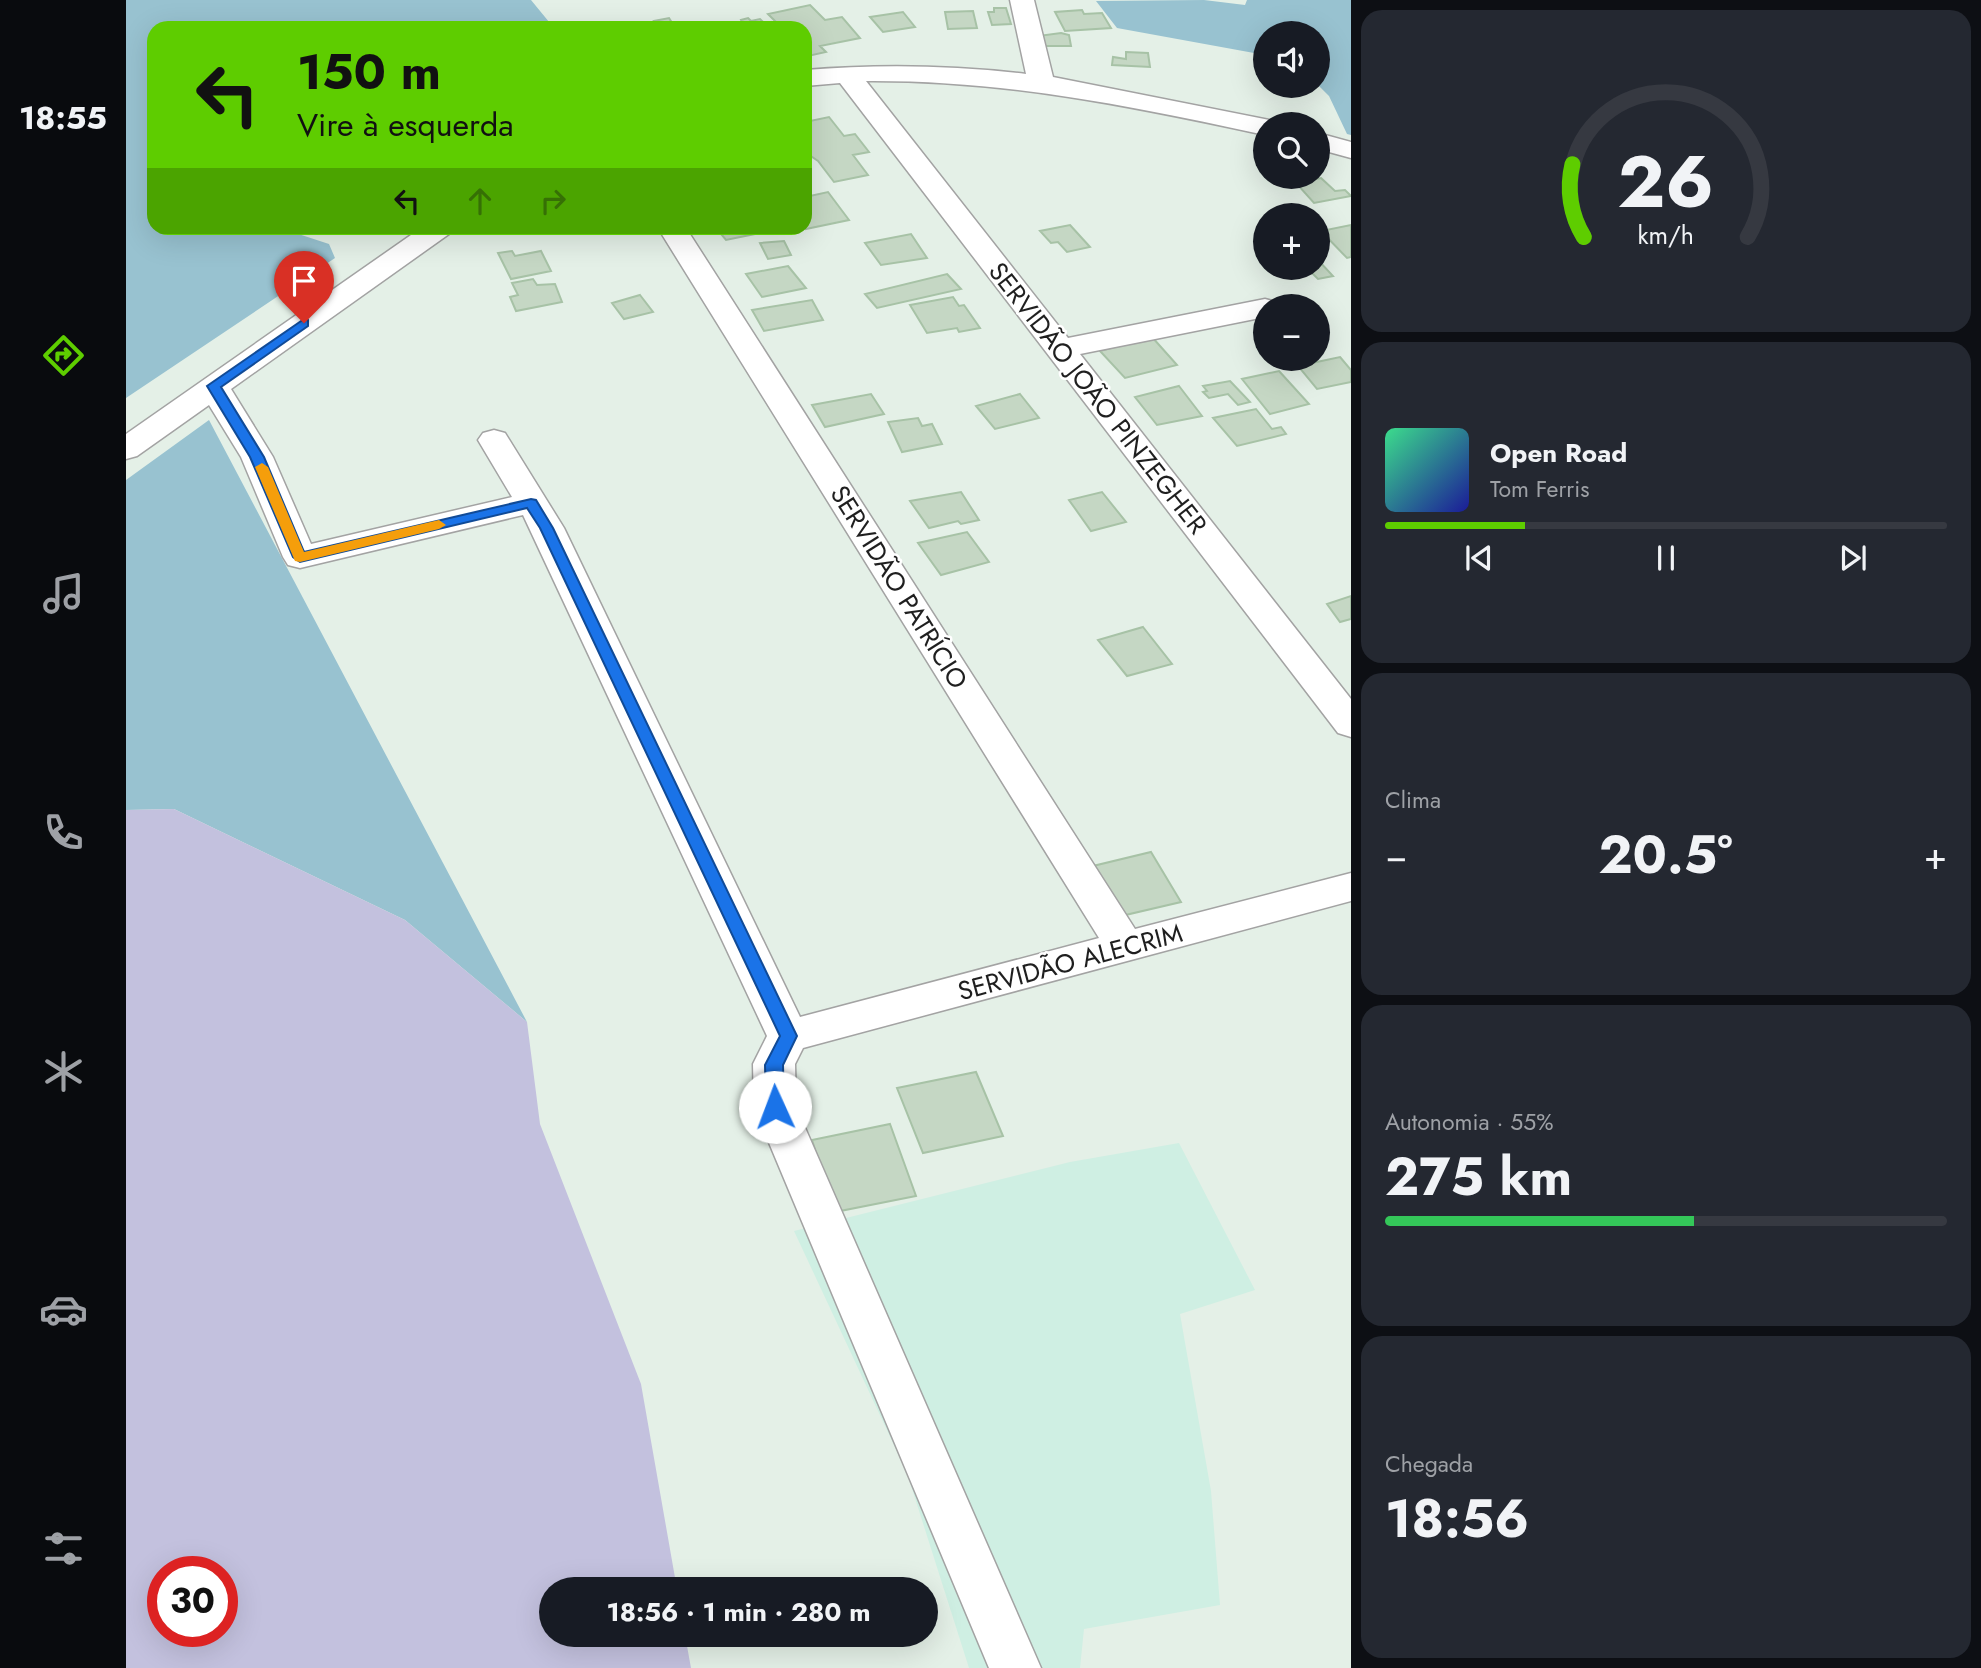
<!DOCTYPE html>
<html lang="pt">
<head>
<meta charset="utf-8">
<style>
	body { margin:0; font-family:Jost,sans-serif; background:#242831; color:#f1f3f6; height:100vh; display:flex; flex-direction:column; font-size:26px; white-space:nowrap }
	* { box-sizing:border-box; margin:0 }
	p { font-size:23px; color:#9ea1a6 }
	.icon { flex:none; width:38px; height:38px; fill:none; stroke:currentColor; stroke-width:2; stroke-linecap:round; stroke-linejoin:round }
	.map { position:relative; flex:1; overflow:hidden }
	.side { display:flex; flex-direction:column; gap:10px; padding:10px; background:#0d0f14; width:630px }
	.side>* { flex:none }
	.guide { position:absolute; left:21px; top:21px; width:665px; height:214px; border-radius:21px; box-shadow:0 7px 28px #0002; background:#5ecd00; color:#111; overflow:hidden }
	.fabs { position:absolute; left:1127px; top:21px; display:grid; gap:14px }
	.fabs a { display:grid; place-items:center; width:77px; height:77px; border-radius:50%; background:#171b24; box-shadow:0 7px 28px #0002; font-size:35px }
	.speed { position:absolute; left:21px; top:1556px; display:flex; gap:14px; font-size:35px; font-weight:700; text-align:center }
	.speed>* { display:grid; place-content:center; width:91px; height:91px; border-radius:50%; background:#171b24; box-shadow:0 7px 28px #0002; line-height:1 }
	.speed .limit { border:10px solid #d22; background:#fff; color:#111 }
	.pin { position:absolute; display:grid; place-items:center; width:60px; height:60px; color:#fff; margin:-72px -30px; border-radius:50% 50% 50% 0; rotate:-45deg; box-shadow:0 0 7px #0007 }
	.pin .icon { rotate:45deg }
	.me { position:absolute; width:77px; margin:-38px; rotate:358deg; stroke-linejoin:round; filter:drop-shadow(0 0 5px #0008) }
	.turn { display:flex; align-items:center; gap:24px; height:147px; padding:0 35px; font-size:32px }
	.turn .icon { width:91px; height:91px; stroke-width:2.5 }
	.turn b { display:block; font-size:49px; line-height:60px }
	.lanes { display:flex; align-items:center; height:66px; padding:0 35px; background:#0003; justify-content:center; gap:35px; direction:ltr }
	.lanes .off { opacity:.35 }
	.big { font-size:52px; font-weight:700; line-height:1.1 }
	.side .card { flex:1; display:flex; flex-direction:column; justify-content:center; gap:10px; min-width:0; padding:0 24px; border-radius:21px; background:#242831 }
	.side .dial { align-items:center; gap:0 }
	.dial svg { height:182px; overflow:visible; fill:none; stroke:#363941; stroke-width:7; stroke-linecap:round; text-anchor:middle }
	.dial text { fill:#f1f3f6; stroke:none }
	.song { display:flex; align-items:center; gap:21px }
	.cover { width:84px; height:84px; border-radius:10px; background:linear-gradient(135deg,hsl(150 70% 55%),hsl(240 70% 35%)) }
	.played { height:7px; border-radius:4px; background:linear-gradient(90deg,#5ecd00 25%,#363941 25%) }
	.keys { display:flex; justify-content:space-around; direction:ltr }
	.heat { display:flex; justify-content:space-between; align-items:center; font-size:38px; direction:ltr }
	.charge { height:10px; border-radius:5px; background:linear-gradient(90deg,#34c759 55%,#363941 0) }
	.trip { position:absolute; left:413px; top:1577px; width:399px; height:70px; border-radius:35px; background:#171b24; box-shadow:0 7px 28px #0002; font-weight:700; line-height:70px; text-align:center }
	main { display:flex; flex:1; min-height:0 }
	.dock { display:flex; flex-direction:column; width:126px; justify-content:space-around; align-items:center; background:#090b0e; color:#9ea1a6 }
	.dock .icon { width:49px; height:49px }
	.dock .active { color:#5ecd00 }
	.dock b { font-size:32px; color:#f1f3f6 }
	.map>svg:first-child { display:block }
	.farmland { fill:#cfefe3 }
	.forest { fill:#98c2d0 }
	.wetland { fill:#c3c1de; fill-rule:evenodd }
	.building { fill:#c5d7c4; stroke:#a7c2a6; stroke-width:2 }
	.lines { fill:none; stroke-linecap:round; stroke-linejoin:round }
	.minor-casing { stroke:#a3a3a3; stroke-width:3 }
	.minor { fill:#fff; fill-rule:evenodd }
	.route { fill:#1a73e8; stroke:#114b97; stroke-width:2 }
	.slow { fill:#f59e0b }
	.labels { text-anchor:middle; stroke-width:5; stroke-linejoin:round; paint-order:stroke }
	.street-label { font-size:26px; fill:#1f1f1f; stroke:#fff }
</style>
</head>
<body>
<main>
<nav class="dock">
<b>18:55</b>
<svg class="icon active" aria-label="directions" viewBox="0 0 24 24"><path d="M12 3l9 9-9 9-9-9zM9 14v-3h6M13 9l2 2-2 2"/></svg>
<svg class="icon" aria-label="music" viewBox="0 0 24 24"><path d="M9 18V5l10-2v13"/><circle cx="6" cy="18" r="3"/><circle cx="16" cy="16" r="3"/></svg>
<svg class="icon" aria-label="phone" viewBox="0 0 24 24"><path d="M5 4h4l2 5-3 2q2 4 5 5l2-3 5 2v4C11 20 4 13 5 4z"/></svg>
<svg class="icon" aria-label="climate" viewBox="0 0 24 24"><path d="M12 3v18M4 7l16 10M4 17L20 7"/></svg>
<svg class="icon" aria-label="car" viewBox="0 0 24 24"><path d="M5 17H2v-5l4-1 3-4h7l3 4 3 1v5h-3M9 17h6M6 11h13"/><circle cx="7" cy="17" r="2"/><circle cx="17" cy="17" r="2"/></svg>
<svg class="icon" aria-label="filters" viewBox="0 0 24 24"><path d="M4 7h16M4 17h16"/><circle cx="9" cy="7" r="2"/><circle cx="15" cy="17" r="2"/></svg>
</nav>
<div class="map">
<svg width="1225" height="1668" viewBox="0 0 1225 1668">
	<rect width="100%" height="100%" fill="#e4f0e7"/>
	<path class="farmland" d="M1053 1143 1129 1290 1054 1314 1085 1491 1094 1605 958 1629 954 1668H843L781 1473 668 1231 944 1162Z"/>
	<path class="forest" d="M0 0H405L428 28H28V228H154L203 244 209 258 0 398Z
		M1078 0 1119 5 1121 0H1225V135L1221 134 1203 96 1192 85V33H1139V55L991 28 970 1Z
		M83 420 401 1022 279 920 48 809 0 810V480Z"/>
	<path class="wetland" d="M48 809 279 920 401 1022 414 1124 515 1384 551 1589H425V1634L559 1635 565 1668H0V810ZM37 1572H96V1631H37Z"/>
	<path class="building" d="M684 5 699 20 716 17 734 38 694 46 700 52 682 56 679 52V28H656L642 14Z
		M868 8H880L885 24 866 25 862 12H868Z
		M956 10 958 14 976 13 985 28 939 31 929 12Z
		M847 11 851 28 822 29 819 12Z
		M777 12 789 27 757 32 744 17Z
		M543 18 548 26H524L531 25 528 21Z
		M622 18 625 21 634 19 639 24 645 22 651 28H619L615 20Z
		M935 33 943 35 945 46H914L912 36Z
		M1000 52 1022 53 1024 67 986 65 987 57 1000 59Z
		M703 117 718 136 729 134 743 152 727 155 742 175 708 182 692 161 679 152V122Z
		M1195 178 1209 191 1219 190 1225 196 1188 203 1170 183Z
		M702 192 723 220 680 229 679 197Z
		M944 225 964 247 941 252 932 242 925 243 914 231Z
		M1225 225V257L1221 258 1195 231Z
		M590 228H652L653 229 600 240Z
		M785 234 801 258 755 265 739 243Z
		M658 241 665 255 642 259 634 243Z
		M386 251 389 256 415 251 425 271 385 279 372 253Z
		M1192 260 1207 276 1192 279 1184 271 1170 273 1165 268H1192Z
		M662 266 680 288 636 297 620 274Z
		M821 274 835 289 751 308 739 294Z
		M407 279 411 285 429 284 436 302 390 311 384 297 392 295 386 283Z
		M514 295 527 312 498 319 486 303Z
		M827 297 833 306 838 305 854 328 833 332 831 328 801 333 784 305Z
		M686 300 697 320 638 331 626 310Z
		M1026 337 1051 365 999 378 974 351Z
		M1214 357 1225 370V382L1191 389 1172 366Z
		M1153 371 1183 404 1144 414 1116 379Z
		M1104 381 1124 402 1112 405 1102 394 1083 398 1077 392 1081 391 1077 386Z
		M1053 386 1076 416 1031 425 1009 397Z
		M745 394 758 414 699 427 686 405Z
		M894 394 913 418 869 429 850 406Z
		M1130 409 1146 429 1155 427 1160 434 1111 446 1087 418Z
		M792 418 796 426 806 424 816 444 776 452 762 422Z
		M835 492 853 520 835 524 832 521 803 528 784 501Z
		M976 492 1000 522 965 531 943 500Z
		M841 532 863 562 815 575 792 543Z
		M1225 596V619L1214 622 1201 604Z
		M1017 627 1046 664 1001 676 972 640Z
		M1025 852 1055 902 995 916 967 866Z
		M850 1072 877 1136 797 1153 771 1088Z
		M764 1124 790 1196 709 1212 686 1140Z"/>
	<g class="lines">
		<defs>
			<path id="minor" d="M884 0H908L927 77 1149 121 1151 124H1139V135C1005 106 878 80 740 81L942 338 1139 299 1150 302 1153 306H1139V317L954 354 1225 699V737L1212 733 714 83 679 86V70C753 64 826 65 900 74Z
				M1192 133 1225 142V158L1192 149Z
				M295 228H327L323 234 105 389 147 457 185 544 386 497 352 440 357 433 368 430 379 433 438 528 674 1017 973 938 532 228H560L1009 929 1225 873V901L677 1048 669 1064 670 1107 915 1668H863L628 1107 627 1064 641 1036 397 515 174 568 162 565 157 557 115 457 83 405 11 456 0 459V434Z"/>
		</defs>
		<use href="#minor" class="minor-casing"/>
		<use href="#minor" class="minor"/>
	</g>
	<path class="route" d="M178 319 182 320V326L95 387 138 457 178 552 405 499 410 500 427 528 671 1036 657 1065 658 1107 655 1112H643L640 1107 639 1065 654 1036 414 528 401 508 174 562 167 557 124 457 81 386Z"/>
	<path class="slow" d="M136 463 142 467 178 552 313 520 320 525 313 529 174 562 169 561 129 467Z"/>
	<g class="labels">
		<g class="street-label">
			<text transform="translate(972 398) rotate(52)" y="9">SERVIDÃO JOÃO PINZEGHER</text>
			<text transform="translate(773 587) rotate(58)" y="9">SERVIDÃO PATRÍCIO</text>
			<text transform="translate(944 962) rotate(-15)" y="9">SERVIDÃO ALECRIM</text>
		</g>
	</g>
</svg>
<div class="fabs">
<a><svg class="icon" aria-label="sound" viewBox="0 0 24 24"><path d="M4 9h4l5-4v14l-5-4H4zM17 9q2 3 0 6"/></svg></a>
<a><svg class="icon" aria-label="search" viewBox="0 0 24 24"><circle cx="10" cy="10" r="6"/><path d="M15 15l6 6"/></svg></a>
<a>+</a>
<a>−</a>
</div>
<div class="speed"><div class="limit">30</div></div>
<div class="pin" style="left:178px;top:323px;background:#d93025"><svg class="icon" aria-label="arrive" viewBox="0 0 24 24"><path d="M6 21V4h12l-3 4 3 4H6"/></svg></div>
<svg class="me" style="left:649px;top:1107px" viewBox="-20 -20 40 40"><circle r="19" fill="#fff"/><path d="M0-13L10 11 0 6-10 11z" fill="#1a73e8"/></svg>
<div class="trip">18:56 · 1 min · 280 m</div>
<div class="guide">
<div class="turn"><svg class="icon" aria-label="left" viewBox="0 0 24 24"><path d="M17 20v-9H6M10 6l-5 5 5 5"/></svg><div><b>150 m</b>Vire à esquerda</div></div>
<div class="lanes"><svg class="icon" aria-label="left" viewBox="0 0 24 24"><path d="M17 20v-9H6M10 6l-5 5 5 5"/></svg><svg class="icon off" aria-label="ahead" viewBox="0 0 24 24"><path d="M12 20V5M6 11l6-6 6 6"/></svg><svg class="icon off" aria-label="right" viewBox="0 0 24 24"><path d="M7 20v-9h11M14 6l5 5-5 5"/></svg></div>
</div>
</div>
<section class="side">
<div class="card dial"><svg viewBox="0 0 100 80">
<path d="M14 69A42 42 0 1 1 86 69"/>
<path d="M14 69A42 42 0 0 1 9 37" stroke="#5ecd00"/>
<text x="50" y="56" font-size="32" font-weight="700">26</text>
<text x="50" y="72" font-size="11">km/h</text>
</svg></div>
<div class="card">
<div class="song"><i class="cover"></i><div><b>Open Road</b><p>Tom Ferris</p></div></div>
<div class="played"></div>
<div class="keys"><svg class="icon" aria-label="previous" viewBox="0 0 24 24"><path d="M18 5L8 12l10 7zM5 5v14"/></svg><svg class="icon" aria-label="pause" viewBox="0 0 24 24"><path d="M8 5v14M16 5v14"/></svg><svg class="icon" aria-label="next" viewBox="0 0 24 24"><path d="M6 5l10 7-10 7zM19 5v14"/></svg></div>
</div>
<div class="card"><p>Clima</p>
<div class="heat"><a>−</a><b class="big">20.5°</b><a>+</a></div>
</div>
<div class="card"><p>Autonomia · 55%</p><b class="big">275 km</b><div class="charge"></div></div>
<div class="card"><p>Chegada</p><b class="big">18:56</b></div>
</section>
</main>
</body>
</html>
